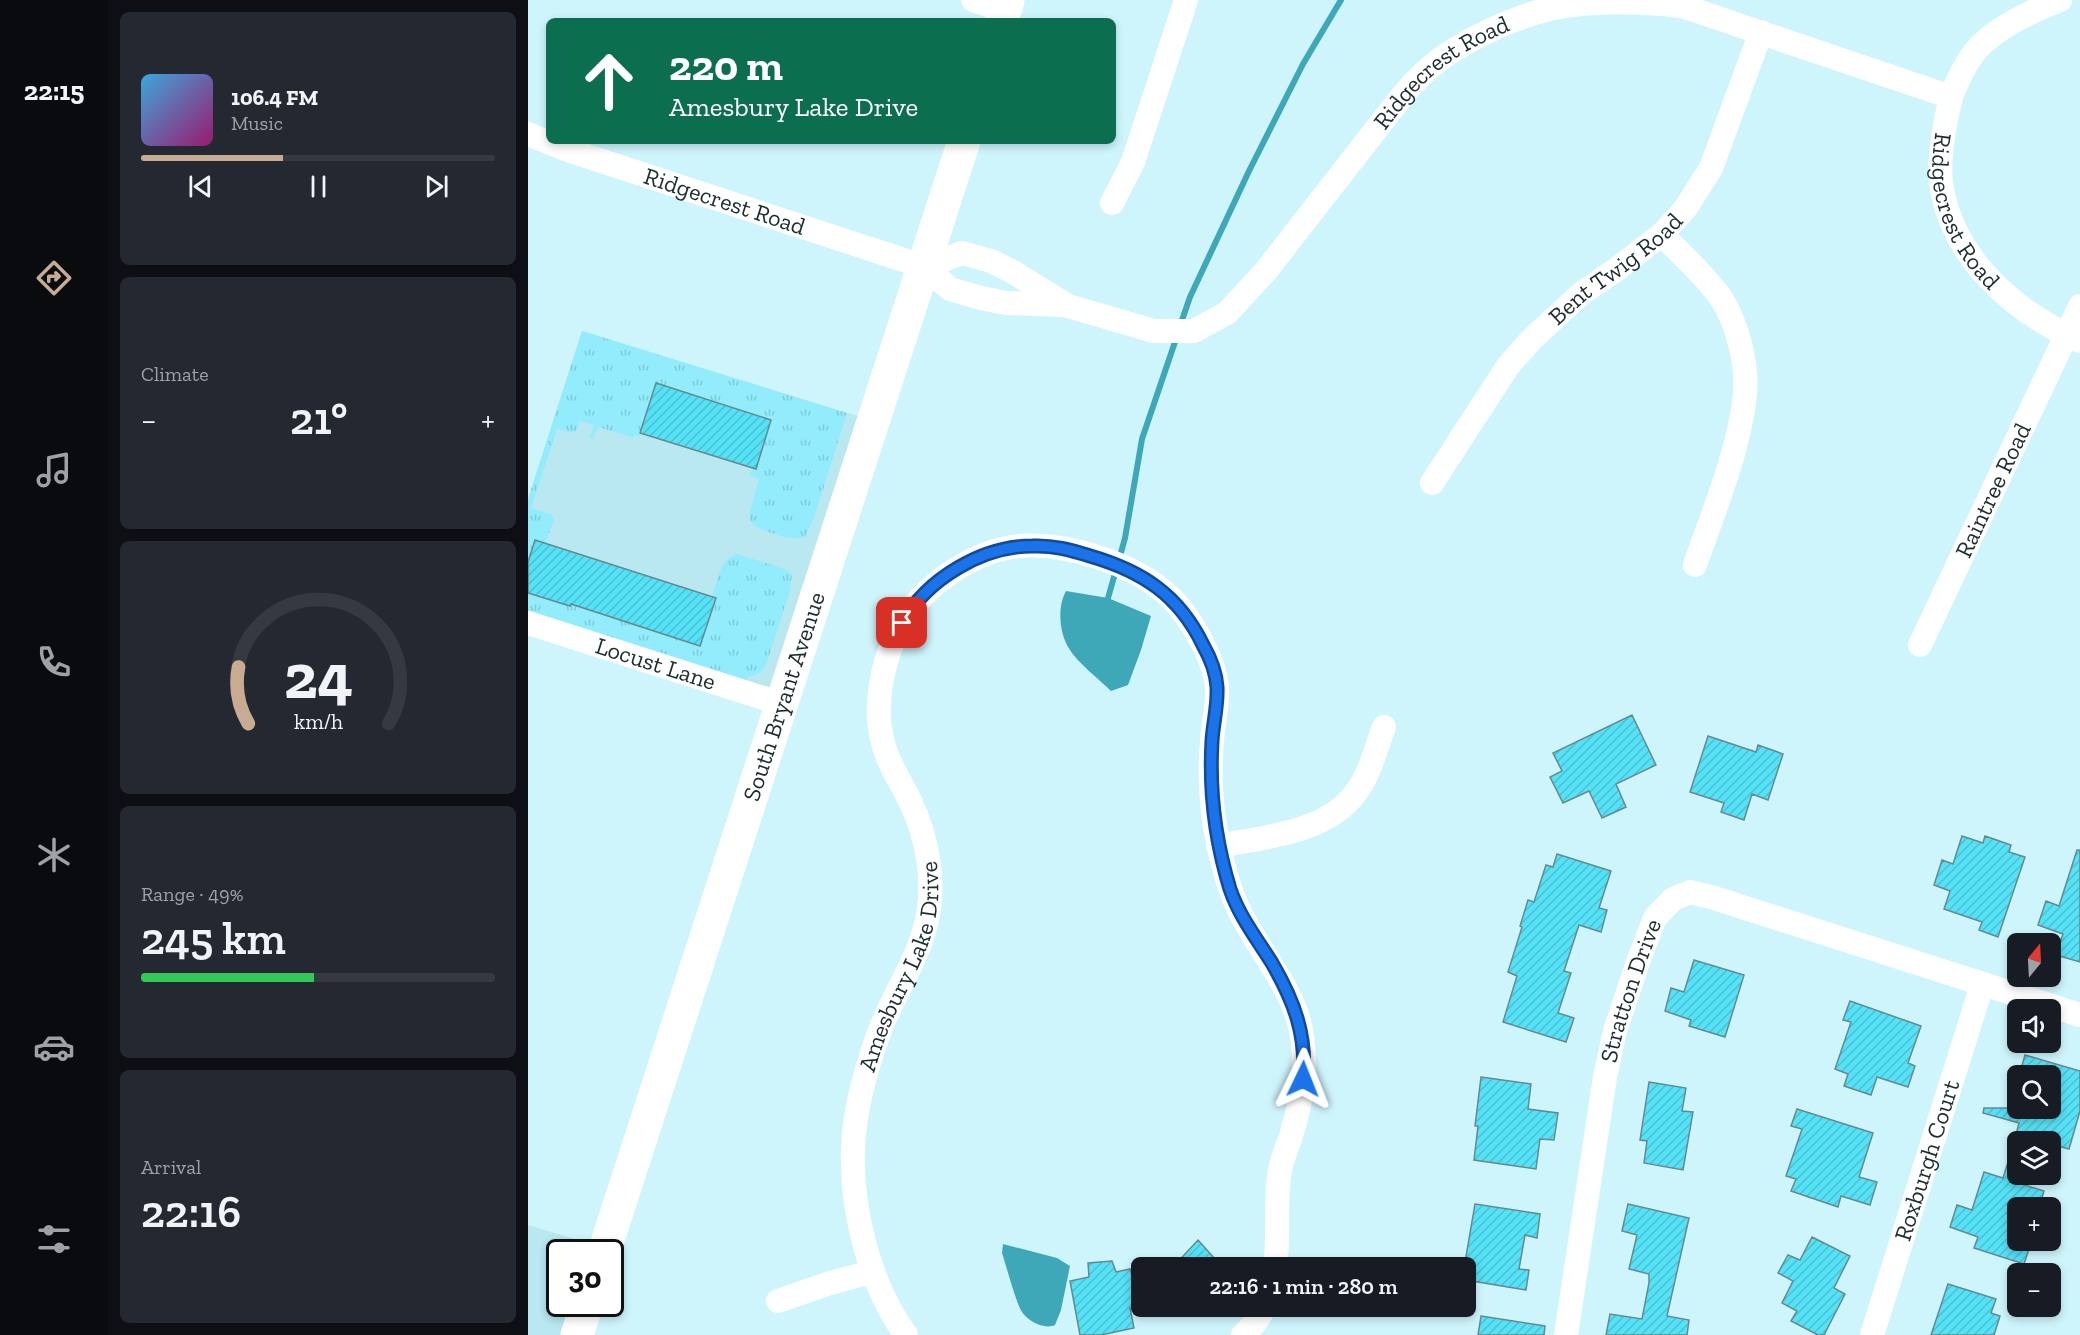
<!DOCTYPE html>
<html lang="en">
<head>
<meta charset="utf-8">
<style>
	body { margin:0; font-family:"Zilla Slab",serif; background:#242831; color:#f1f3f6; height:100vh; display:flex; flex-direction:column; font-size:22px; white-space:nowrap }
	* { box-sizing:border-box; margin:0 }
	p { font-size:20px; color:#9ea1a6 }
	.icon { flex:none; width:33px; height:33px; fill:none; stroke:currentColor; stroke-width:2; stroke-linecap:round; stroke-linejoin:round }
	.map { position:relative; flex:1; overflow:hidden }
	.details { display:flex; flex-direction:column; gap:12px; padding:12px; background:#0d0f14; width:420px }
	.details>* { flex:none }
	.hud { position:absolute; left:18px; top:18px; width:570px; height:126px; border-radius:9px; box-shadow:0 3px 9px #0003; background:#0b6e4f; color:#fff; overflow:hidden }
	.needle { width:39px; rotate:18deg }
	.tools { position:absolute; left:1479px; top:933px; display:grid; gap:12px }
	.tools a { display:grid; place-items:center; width:54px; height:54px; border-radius:9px; background:#171b24; box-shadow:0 3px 9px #0003; font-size:30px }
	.speed { position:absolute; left:18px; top:1239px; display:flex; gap:12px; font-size:30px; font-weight:700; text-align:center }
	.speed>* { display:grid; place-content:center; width:78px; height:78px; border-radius:50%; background:#171b24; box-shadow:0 3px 9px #0003; line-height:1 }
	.speed .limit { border:3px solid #111; border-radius:9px; background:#fff; color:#111 }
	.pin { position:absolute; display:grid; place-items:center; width:51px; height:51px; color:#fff; margin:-26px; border-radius:12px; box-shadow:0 3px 9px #0006 }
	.me { position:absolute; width:66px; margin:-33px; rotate:2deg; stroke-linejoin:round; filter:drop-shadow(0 0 4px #0008) }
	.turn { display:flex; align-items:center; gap:21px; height:126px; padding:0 24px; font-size:27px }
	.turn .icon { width:78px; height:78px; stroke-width:2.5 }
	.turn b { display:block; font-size:42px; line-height:51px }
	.big { font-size:45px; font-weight:600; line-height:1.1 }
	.details .tile { flex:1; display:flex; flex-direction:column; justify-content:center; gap:9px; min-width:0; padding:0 21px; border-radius:9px; background:#242831 }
	.details .dial { align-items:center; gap:0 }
	.dial svg { height:156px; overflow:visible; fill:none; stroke:#363941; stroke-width:7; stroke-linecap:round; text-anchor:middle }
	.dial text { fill:#f1f3f6; stroke:none }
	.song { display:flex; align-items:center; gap:18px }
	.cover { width:72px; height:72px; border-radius:9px; background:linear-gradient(135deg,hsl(200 70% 55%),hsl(320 70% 35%)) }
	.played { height:6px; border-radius:3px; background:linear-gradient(90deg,#c7ac93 40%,#363941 40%) }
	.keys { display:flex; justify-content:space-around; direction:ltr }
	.heat { display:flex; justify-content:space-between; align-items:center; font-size:33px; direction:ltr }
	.charge { height:9px; border-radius:4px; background:linear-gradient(90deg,#34c759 49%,#363941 0) }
	.trip { position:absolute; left:603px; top:1257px; width:345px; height:60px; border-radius:9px; background:#171b24; box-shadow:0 3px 9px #0003; font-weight:600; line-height:60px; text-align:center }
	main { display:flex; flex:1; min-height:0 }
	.tab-bar { display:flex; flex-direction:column; width:108px; justify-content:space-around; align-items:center; background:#090b0e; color:#9ea1a6 }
	.tab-bar .icon { width:42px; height:42px }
	.tab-bar .current { color:#c7ac93 }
	.tab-bar b { font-size:27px; color:#f1f3f6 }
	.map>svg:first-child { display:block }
	.built { fill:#b9e8f0 }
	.grass { fill:url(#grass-tufts) }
	.water { fill:#3fa8b8 }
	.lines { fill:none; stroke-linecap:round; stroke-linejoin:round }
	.stream { stroke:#3fa8b8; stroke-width:6 }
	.building { fill:url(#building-hatch); stroke:#66898f; stroke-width:1.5 }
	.street { stroke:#fff; stroke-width:24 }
	.secondary { stroke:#fff; stroke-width:33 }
	.route-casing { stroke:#114b97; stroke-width:15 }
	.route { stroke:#1a73e8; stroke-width:10 }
	.labels { text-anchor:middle; stroke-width:6; stroke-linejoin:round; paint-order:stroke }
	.street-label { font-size:24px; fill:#1d2c2e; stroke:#cff5fc }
</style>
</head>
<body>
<main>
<nav class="tab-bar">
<b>22:15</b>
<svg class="icon current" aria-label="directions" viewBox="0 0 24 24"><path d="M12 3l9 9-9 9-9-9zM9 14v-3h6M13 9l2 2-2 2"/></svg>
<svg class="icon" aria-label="music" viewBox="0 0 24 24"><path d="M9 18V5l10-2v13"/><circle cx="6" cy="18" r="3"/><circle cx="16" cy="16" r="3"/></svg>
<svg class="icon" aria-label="phone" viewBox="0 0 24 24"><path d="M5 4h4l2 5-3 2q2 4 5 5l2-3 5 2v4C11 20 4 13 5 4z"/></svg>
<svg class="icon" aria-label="climate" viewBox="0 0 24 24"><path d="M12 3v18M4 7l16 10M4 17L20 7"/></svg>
<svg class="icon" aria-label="car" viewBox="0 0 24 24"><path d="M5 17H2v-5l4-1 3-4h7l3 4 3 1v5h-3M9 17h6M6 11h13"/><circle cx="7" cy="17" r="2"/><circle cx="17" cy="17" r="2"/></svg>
<svg class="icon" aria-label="filters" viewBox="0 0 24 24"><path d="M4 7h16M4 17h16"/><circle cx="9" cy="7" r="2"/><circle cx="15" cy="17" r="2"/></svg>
</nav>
<section class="details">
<div class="tile">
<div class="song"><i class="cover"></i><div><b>106.4 FM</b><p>Music</p></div></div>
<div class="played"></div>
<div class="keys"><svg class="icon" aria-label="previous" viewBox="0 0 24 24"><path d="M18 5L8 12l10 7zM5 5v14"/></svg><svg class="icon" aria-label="pause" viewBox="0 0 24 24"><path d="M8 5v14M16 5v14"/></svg><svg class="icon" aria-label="next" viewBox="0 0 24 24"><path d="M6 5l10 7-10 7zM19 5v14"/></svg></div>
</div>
<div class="tile"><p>Climate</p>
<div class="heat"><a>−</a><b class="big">21°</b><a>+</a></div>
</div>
<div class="tile dial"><svg viewBox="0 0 100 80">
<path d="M14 69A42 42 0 1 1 86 69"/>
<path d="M14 69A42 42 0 0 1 9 40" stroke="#c7ac93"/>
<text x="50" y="56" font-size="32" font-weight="700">24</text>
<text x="50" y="72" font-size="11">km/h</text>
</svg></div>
<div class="tile"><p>Range · 49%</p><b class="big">245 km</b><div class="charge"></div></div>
<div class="tile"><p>Arrival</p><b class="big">22:16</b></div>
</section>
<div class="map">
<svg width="1552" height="1335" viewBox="0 0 1552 1335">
	<defs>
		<pattern id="grass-tufts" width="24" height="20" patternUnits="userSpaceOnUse" patternTransform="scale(1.5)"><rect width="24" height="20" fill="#92ecfb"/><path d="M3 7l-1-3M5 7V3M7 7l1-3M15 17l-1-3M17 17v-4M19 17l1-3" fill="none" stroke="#7dcbd7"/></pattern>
		<pattern id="building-hatch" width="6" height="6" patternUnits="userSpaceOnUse" patternTransform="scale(1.5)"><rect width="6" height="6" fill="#55e1f6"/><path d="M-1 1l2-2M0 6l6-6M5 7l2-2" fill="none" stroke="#4ac1d3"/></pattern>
	</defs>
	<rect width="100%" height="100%" fill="#cff5fc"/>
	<path class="built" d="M54 331 346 421 254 704 0 623V499Z
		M0 1225 77 1248 76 1252H32V1304H59L49 1335H0Z"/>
	<path class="grass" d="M54 331 319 413 286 518 277 537C265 542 230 531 222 521V511L231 479 222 475 225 468 228 469 243 420 189 403 172 451 128 383 111 436 107 435 106 438 70 427 64 439 62 437 66 425 52 421 47 433 29 429 3 508 22 514 26 519 17 544 7 541 0 562V499Z
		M209 554 256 569 264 574 262 591 239 662C235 671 229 676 219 677V682L0 612V593L58 557 49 606 172 646 188 599 184 597C189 583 192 558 209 554Z"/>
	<path class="water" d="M538 591 580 598 623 616 613 650 600 685 583 691C572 680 549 662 542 650 531 634 529 607 538 591Z
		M475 1244 529 1258 542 1266 533 1310 527 1325C516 1330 500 1321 494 1312 488 1303 478 1265 474 1253Z"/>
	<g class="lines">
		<path class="stream" d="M652 326 662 297 721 171 775 64 813 0
			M591 560 597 538 614 439 649 336
			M580 598 588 570"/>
	</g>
	<path class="building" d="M128 383 243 420 228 469 112 433Z
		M7 540 188 598 172 646 43 604 42 606 0 593V562Z
		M1104 715 1128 765 1088 784 1098 807 1074 818 1061 791 1035 803 1022 777 1034 771 1025 753Z
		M1180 736 1228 752 1230 745 1255 754 1240 800 1224 794 1216 820 1193 812 1196 803 1162 792Z
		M1434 836 1455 843 1457 836 1483 845 1481 852 1497 857 1470 937 1451 930 1454 922 1416 909 1422 891 1406 885 1414 860 1425 864Z
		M1549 850H1552V962L1528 955 1535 934 1510 925 1518 901 1531 906Z
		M1029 854 1083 871 1071 908 1079 910 1073 932 1051 925 1036 971 1043 973 1030 1013 1046 1018 1038 1042 975 1022 989 976 980 972 994 927 992 926 1000 900 1006 902 1018 865 1025 867Z
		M1166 960 1216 975 1197 1037 1161 1026 1163 1020 1137 1011 1143 988 1156 992Z
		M1322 1001 1393 1026 1380 1063 1387 1066 1380 1087 1349 1077 1343 1095 1316 1086 1320 1074 1307 1069 1323 1022 1315 1020Z
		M1497 1055 1552 1071V1111L1541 1149 1522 1144V1142H1486L1491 1123 1455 1113 1456 1108H1522V1076H1491Z
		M953 1077 1003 1084 1000 1109 1030 1113 1026 1140 1012 1139 1008 1169 946 1160 950 1126H947Z
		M1121 1082 1158 1088 1154 1111 1165 1112 1155 1170 1116 1163 1119 1141 1112 1140Z
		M1269 1109 1345 1133 1331 1177 1349 1182 1342 1205 1313 1196 1310 1207 1263 1191 1268 1179 1258 1176 1274 1129 1263 1126Z
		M1486 1143 1490 1144V1183L1516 1191 1511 1208H1490V1240H1504L1496 1264 1446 1248 1450 1237 1422 1227 1429 1205 1444 1210 1456 1172 1475 1178Z
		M947 1204 1012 1214 1009 1238 997 1235 991 1269 1001 1270 998 1290 938 1280 936 1268Z
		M1100 1204 1161 1218 1139 1316 1161 1320 1159 1335H1078L1082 1314 1114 1319 1121 1283V1274L1101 1269 1109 1235 1094 1231Z
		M1284 1237 1322 1256 1306 1288 1317 1294 1296 1335H1290L1263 1321 1269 1311 1254 1303 1265 1281 1250 1273 1260 1255 1272 1260Z
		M670 1240 695 1268H644Z
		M584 1261 588 1272 602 1269 606 1282 614 1280V1306L602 1308 606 1328 573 1335H552L542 1281 561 1277 560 1263Z
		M1420 1284 1468 1299 1463 1313 1472 1316 1466 1335H1403Z
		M953 1316 1017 1326 1016 1335H950Z"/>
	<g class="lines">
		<g class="street">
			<path d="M445 0 477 11"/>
			<path d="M1423 97C1430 79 1440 57 1454 44 1475 24 1505 11 1532 0"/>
			<path id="s1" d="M0 134 37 149 397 267 422 289 453 298 478 303 536 305"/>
			<path d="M584 203 605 162 658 0"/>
			<path d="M1134 234C1153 255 1177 275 1193 298 1209 322 1220 366 1217 394 1212 448 1185 513 1167 565"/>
			<path id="s2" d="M397 267 434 253 463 261 485 272 540 306 626 331H666L699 313 737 272 864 109C876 93 889 78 905 65 934 41 984 18 1021 9 1064 0 1110 1 1154 6L1423 97C1417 122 1410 157 1413 183 1424 259 1486 312 1552 341"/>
			<path id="s3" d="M904 483 980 366 1004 339 1054 293 1089 269 1134 234 1157 209 1183 168 1233 32"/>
			<path id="s4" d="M0 623 254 704"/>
			<path id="s5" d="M1392 645 1552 306"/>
			<path d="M690 846C737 837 800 833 829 791 842 773 848 748 856 727"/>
			<path d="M250 1301 302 1283 344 1272"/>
			<path id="s6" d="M378 1335C342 1286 323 1211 325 1150 326 1109 338 1068 352 1030 366 994 389 961 398 924 408 885 400 839 383 803 373 782 359 762 354 739 346 705 354 666 368 635 387 590 444 550 492 546 538 542 607 564 641 596 656 610 667 628 676 646 683 660 688 673 689 688 690 706 685 723 684 741 681 776 683 812 691 847 696 870 702 893 713 914 730 948 756 978 769 1015 782 1055 775 1096 763 1136 759 1148 754 1159 752 1170 746 1202 752 1235 747 1268"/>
			<path d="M715 1335 726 1324 738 1306"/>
			<path id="s7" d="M1038 1335 1077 1077 1087 1031 1111 959 1127 918 1145 899 1162 892 1183 897 1552 1015"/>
			<path id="s8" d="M1344 1335 1454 985"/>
		</g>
		<g class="secondary">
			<path d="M474 21 480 0"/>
			<path id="s9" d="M76 1252 436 141"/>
			<path d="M49 1335 59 1304"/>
		</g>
	</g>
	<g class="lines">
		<defs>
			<path id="route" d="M374 623C399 579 454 546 504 546 525 545 543 550 562 556 614 571 651 595 675 645 683 659 688 671 689 687 690 706 685 723 684 741 681 792 687 840 702 889 711 916 729 939 744 963 766 1001 779 1035 775 1079"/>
		</defs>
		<use href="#route" class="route-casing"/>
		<use href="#route" class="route"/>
	</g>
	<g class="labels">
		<g class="street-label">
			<text dy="8" stroke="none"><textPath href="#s2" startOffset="651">Ridgecrest Road</textPath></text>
			<text dy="8" stroke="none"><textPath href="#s1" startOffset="208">Ridgecrest Road</textPath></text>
			<text dy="8" stroke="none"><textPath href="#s2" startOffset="1317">Ridgecrest Road</textPath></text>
			<text dy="8" stroke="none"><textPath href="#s3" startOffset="285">Bent Twig Road</textPath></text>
			<text dy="8" stroke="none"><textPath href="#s5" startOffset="171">Raintree Road</textPath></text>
			<text dy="8" stroke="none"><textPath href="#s4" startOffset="134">Locust Lane</textPath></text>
			<text dy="8" stroke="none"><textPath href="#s9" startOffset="584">South Bryant Avenue</textPath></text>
			<text dy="8" stroke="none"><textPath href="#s6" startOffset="387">Amesbury Lake Drive</textPath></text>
			<text dy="8" stroke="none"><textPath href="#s7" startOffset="351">Stratton Drive</textPath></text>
			<text dy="8" stroke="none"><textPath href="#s8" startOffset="183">Roxburgh Court</textPath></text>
		</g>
	</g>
</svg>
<div class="tools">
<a><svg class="needle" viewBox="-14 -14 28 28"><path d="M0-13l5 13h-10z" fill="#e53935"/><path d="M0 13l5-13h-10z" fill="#9ea1a6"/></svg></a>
<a><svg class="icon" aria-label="sound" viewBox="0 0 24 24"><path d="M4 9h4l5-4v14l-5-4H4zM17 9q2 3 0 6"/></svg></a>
<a><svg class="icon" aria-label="search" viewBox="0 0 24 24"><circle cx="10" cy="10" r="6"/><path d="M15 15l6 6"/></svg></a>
<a><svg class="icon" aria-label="layers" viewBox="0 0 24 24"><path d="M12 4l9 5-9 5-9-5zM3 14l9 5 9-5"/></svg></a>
<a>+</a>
<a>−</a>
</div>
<div class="speed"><div class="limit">30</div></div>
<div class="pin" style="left:374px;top:623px;background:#d93025"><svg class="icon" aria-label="arrive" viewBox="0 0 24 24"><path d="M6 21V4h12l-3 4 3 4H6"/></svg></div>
<svg class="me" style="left:775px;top:1079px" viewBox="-20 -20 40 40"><path d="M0-17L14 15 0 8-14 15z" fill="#1a73e8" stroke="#fff" stroke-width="4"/></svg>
<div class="trip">22:16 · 1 min · 280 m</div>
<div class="hud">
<div class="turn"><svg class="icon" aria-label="ahead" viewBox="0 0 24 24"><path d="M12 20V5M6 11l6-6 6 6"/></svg><div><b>220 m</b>Amesbury Lake Drive</div></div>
</div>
</div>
</main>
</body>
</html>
